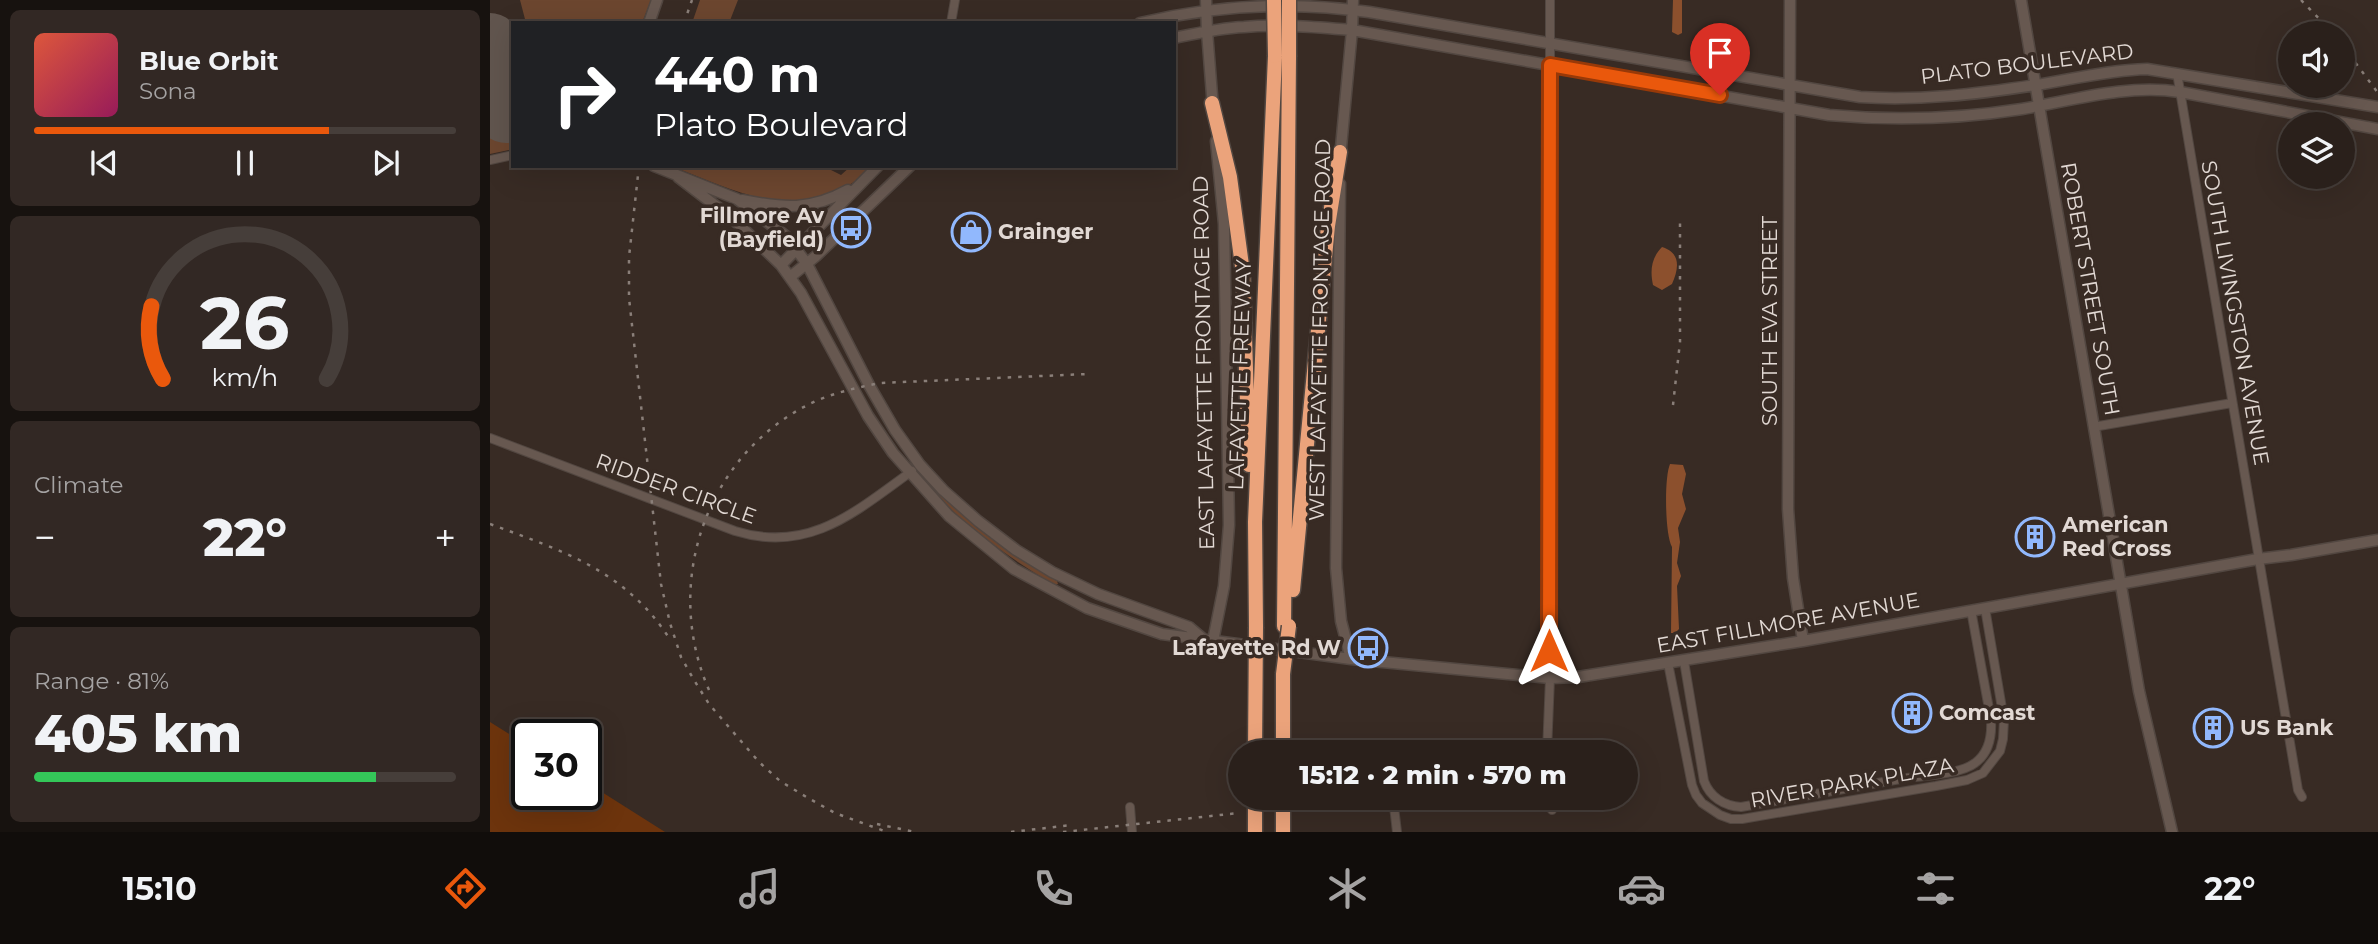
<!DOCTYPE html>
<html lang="en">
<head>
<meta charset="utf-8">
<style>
	body { margin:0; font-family:Montserrat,sans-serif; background:#322824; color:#f1f3f6; height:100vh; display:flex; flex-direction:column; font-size:26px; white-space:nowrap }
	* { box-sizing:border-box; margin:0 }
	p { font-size:23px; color:#a5a3a3 }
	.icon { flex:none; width:38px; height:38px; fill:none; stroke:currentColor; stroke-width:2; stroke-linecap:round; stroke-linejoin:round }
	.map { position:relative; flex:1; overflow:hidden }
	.side { display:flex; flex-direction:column; gap:10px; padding:10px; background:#17120f; width:490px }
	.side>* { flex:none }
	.top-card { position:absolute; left:21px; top:21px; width:665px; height:147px; border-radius:0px; box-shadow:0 7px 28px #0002,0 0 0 2px #463e3a; background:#202124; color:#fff; overflow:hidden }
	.controls { position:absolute; left:1788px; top:21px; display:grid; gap:14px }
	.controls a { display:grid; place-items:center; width:77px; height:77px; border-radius:50%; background:#2a201b; box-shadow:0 7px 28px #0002,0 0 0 2px #463e3a; font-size:35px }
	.speed { position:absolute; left:21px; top:719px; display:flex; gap:14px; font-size:35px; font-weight:700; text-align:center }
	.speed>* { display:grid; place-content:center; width:91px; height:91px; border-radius:50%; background:#2a201b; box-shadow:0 7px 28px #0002,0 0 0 2px #463e3a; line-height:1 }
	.speed .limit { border:4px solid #111; border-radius:10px; background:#fff; color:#111 }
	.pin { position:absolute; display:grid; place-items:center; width:60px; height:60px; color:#fff; margin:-72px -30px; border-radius:50% 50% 50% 0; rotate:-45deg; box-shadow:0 0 7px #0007 }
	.pin .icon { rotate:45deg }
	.me { position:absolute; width:77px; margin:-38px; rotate:0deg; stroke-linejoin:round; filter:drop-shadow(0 0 5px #0008) }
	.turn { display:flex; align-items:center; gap:24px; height:147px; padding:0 28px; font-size:32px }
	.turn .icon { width:91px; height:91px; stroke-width:2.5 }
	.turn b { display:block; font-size:49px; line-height:60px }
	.big { font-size:52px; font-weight:800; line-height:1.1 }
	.side .widget { flex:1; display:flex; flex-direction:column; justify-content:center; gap:10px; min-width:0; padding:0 24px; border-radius:10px; background:#322824 }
	.side .dial { align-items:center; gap:0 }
	.dial svg { height:182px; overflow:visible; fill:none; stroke:#463e3a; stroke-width:7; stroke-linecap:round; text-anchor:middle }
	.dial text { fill:#f1f3f6; stroke:none }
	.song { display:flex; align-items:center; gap:21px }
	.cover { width:84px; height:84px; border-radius:10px; background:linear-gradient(135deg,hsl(10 70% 55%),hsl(330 70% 35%)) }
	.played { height:7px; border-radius:4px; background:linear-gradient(90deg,#ea580c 70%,#463e3a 70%) }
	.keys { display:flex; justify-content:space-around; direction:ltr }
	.heat { display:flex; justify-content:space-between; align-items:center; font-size:38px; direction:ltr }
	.charge { height:10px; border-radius:5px; background:linear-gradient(90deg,#34c759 81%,#463e3a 0) }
	.trip { position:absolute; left:738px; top:740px; width:410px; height:70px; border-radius:35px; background:#2a201b; box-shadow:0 7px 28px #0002,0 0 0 2px #463e3a; font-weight:800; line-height:70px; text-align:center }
	.menu { display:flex; height:112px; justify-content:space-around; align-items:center; background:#110d0b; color:#a5a3a3 }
	.menu .icon { width:49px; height:49px }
	.menu .active { color:#ea580c }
	.menu b { font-size:32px; color:#f1f3f6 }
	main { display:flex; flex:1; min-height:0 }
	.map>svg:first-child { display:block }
	.green { fill:#6c462f }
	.forest { fill:#8c502d }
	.water { fill:#6d340d }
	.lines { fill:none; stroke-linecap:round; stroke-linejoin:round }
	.runway { stroke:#61554e; stroke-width:60 }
	.street-casing { stroke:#524741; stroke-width:10 }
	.secondary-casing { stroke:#524741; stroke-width:13 }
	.highway-casing { stroke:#524741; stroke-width:17 }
	.street { stroke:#675850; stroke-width:8 }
	.secondary { stroke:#675850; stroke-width:10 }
	.highway { stroke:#eba37b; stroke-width:14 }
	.rail { stroke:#8a7f79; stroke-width:2.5; stroke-dasharray:3.5 7; stroke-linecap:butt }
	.highway-bridge-casing { stroke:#524741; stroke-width:17; stroke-linecap:butt }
	.highway-bridge { stroke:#eba37b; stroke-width:14 }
	.route-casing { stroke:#983908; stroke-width:18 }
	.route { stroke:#ea580c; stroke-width:12 }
	.labels { text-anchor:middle; stroke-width:7; stroke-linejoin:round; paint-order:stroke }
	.street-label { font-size:21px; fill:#e2d9d4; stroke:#382b24 }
	.poi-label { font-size:21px; font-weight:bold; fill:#e2d9d4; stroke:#382b24; text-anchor:start }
</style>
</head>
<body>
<main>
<section class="side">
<div class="widget">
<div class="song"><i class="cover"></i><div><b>Blue Orbit</b><p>Sona</p></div></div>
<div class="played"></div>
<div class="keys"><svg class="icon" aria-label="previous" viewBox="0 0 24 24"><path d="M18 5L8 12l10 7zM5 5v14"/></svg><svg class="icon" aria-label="pause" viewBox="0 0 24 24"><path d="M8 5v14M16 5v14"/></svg><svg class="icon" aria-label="next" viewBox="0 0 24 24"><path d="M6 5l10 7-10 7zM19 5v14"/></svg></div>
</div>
<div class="widget dial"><svg viewBox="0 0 100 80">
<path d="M14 69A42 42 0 1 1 86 69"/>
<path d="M14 69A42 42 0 0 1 9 37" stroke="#ea580c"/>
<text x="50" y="56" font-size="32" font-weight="700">26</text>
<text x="50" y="72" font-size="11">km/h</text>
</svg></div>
<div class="widget"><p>Climate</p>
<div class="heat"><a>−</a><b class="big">22°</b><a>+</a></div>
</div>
<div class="widget"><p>Range · 81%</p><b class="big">405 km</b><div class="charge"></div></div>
</section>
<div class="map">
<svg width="1888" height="832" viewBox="0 0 1888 832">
	<rect width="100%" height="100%" fill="#382b24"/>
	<path class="green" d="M30 0H161L152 23H36Z
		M210 0H248L239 23H202Z
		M6 118 8 127 23 124V149L0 154V120Z
		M181 166H333L351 175 361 166H383C317 230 254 194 181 166Z
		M450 493C486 527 524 557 567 581L568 584 565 585C522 560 483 532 448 497Z"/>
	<path class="forest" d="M1183 0H1192V33L1188 35 1182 32Z
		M1172 247C1191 253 1189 268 1182 284L1172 290 1163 285C1160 271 1161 258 1172 247Z
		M1180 464 1193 465 1196 474 1192 494 1196 509 1188 528 1190 542 1187 563 1191 576 1187 586 1189 629 1185 633H1181L1182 547C1175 535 1174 478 1180 464Z"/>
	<path class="water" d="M0 722 37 745V794H96V782L175 832H0Z"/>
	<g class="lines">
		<path class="runway" d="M0 43 16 113"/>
		<defs>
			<path id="street" d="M461 23 465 0
				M1687 73 1808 790 1812 797
				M0 160 23 155
				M1603 427 1742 403
				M0 438 245 531C319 554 365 512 422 471
				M1194 661 1214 781C1220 797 1234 806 1251 807 1306 797 1361 788 1416 778 1434 776 1471 774 1485 763 1499 753 1502 737 1501 720L1481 610
				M1178 663 1202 785 1206 795 1212 803 1230 815 1241 819H1252L1446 786 1477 780 1493 773 1510 751 1513 739 1514 720 1495 608
				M1057 752 1060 678V0
				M903 798 907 832
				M1061 798 1062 810
				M640 807 642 832"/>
			<path id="secondary" d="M716 0 717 31 723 108
				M1300 0 1298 509 1303 578 1313 641
				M1531 0 1649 691 1682 832
				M159 23 167 0
				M650 23C726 5 802 1 879 12L1370 97C1429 101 1487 94 1546 85 1583 79 1620 70 1657 69L1888 107
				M684 38C708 33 730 28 754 27 790 24 826 27 862 30L1339 115C1404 121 1468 119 1532 109 1584 100 1637 84 1690 92L1888 129
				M850 158 862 30 863 0
				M164 166 247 199 297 237 317 264 379 385 405 430 430 465 453 490 488 521 526 550 562 572 608 594 699 627 712 638
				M188 177 243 219 291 265 311 293 378 416 403 453 459 516 524 569 597 608 672 634 861 659 1060 678 1088 677 1313 641 1768 559 1801 555 1888 540
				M850 184 846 568 851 621 861 659
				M252 200C294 208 320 211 358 190
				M291 265 388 166
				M300 277 326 256 420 166
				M723 641 734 586 739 525 734 224 726 141"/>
			<path id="highway" d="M722 103 740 177 753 273 759 465
				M803 590 838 226 850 152
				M794 626 799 57
				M766 627 765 522 785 56
				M793 752V674
				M793 832V798"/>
		</defs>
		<use href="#street" class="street-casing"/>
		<use href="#secondary" class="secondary-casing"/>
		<use href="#highway" class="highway-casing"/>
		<use href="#street" class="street"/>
		<use href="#secondary" class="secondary"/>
		<use href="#highway" class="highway"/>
		<path class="rail" d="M1811 0 1843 33
			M194 23 202 0
			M1853 46 1888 93
			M149 166 139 257V298L171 584 180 623 191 657 204 680 219 704 269 762 290 781 318 798 345 813 397 832
			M1183 405 1190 342V217
			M0 524C73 551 137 571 181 641
			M219 690C171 581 218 449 328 400 348 392 369 387 390 383L598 374
			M387 824 425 832
			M521 832 582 825
			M573 832 749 813"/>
		<defs>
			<path id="highway-bridge" d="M784 0 785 56
				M799 0V57
				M793 674 799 626
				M765 752 766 627
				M765 832V798"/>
		</defs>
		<use href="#highway-bridge" class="highway-bridge-casing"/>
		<use href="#highway-bridge" class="highway-bridge"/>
	</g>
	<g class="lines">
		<defs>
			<path id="route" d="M1059 651 1060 65 1230 95"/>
		</defs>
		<use href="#route" class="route-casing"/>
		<use href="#route" class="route"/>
	</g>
	<defs>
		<symbol id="bus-ring" viewBox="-11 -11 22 22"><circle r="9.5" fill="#382b24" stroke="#91b8fd" stroke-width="1.5"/><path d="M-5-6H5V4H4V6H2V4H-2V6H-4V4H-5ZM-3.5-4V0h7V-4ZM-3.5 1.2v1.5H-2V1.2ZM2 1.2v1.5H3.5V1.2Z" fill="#91b8fd"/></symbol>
		<symbol id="shop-ring" viewBox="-11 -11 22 22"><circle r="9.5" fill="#382b24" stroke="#91b8fd" stroke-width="1.5"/><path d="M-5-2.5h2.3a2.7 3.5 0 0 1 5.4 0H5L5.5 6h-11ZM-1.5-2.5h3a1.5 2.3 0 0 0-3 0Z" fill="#91b8fd"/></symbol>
		<symbol id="building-ring" viewBox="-11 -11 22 22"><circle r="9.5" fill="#382b24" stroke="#91b8fd" stroke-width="1.5"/><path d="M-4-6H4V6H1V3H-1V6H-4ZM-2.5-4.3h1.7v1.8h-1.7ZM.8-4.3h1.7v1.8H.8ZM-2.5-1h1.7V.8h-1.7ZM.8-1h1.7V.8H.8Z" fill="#91b8fd"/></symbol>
	</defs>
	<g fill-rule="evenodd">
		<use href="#bus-ring" x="339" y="206" width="44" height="44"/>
		<use href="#shop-ring" x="459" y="210" width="44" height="44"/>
		<use href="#building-ring" x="1523" y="515" width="44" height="44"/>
		<use href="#bus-ring" x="856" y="626" width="44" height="44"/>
		<use href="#building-ring" x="1400" y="691" width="44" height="44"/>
		<use href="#building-ring" x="1701" y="706" width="44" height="44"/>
	</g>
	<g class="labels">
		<g class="street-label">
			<text transform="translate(1537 64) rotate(-7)" y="7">PLATO BOULEVARD</text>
			<text transform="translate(1600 289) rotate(80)" y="7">ROBERT STREET SOUTH</text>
			<text transform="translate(1745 313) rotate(80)" y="7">SOUTH LIVINGSTON AVENUE</text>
			<text transform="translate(1280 321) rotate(-90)" y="7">SOUTH EVA STREET</text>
			<text transform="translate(830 330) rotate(-89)" y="7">WEST LAFAYETTE FRONTAGE ROAD</text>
			<text transform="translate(714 363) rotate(-91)" y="7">EAST LAFAYETTE FRONTAGE ROAD</text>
			<text transform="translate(750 375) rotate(-88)" y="7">LAFAYETTE FREEWAY</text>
			<text transform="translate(186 489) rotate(20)" y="7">RIDDER CIRCLE</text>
			<text transform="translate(1298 623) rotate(-10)" y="7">EAST FILLMORE AVENUE</text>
			<text transform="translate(1362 783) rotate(-10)" y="7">RIVER PARK PLAZA</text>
		</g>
		<g class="poi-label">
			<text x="334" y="223" text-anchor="end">Fillmore Av<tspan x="334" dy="24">(Bayfield)</tspan></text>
			<text x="508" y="239">Grainger</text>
			<text x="1572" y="532">American<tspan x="1572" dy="24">Red Cross</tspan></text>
			<text x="851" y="655" text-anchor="end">Lafayette Rd W</text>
			<text x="1449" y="720">Comcast</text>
			<text x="1750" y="735">US Bank</text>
		</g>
	</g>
</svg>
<div class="controls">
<a><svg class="icon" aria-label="sound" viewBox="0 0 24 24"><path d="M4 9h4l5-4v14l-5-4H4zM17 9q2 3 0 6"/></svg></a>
<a><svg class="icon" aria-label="layers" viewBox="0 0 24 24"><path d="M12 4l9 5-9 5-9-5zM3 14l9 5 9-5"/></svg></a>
</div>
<div class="speed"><div class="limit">30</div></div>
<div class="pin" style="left:1230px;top:95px;background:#d93025"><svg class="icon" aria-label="arrive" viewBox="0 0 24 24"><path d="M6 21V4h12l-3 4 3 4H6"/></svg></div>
<svg class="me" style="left:1059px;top:651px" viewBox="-20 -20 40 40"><path d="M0-17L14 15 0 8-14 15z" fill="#ea580c" stroke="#fff" stroke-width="4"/></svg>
<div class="trip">15:12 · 2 min · 570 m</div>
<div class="top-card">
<div class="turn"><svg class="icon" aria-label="right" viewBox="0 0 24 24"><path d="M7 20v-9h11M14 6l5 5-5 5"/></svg><div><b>440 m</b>Plato Boulevard</div></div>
</div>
</div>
</main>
<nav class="menu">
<b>15:10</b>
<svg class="icon active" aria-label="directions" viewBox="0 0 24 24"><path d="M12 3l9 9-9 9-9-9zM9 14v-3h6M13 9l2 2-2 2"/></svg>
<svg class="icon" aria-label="music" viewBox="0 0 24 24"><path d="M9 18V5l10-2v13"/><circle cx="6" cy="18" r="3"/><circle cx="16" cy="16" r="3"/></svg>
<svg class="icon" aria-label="phone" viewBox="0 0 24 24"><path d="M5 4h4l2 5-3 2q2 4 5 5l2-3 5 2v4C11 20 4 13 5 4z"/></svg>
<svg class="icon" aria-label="climate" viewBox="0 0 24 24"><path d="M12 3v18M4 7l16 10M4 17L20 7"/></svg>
<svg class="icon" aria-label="car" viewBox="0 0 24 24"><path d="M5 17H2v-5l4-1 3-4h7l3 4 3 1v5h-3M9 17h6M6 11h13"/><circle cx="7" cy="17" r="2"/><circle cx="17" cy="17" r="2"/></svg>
<svg class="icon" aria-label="filters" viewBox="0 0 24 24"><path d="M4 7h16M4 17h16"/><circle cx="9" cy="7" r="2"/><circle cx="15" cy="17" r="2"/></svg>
<b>22°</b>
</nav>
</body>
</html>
